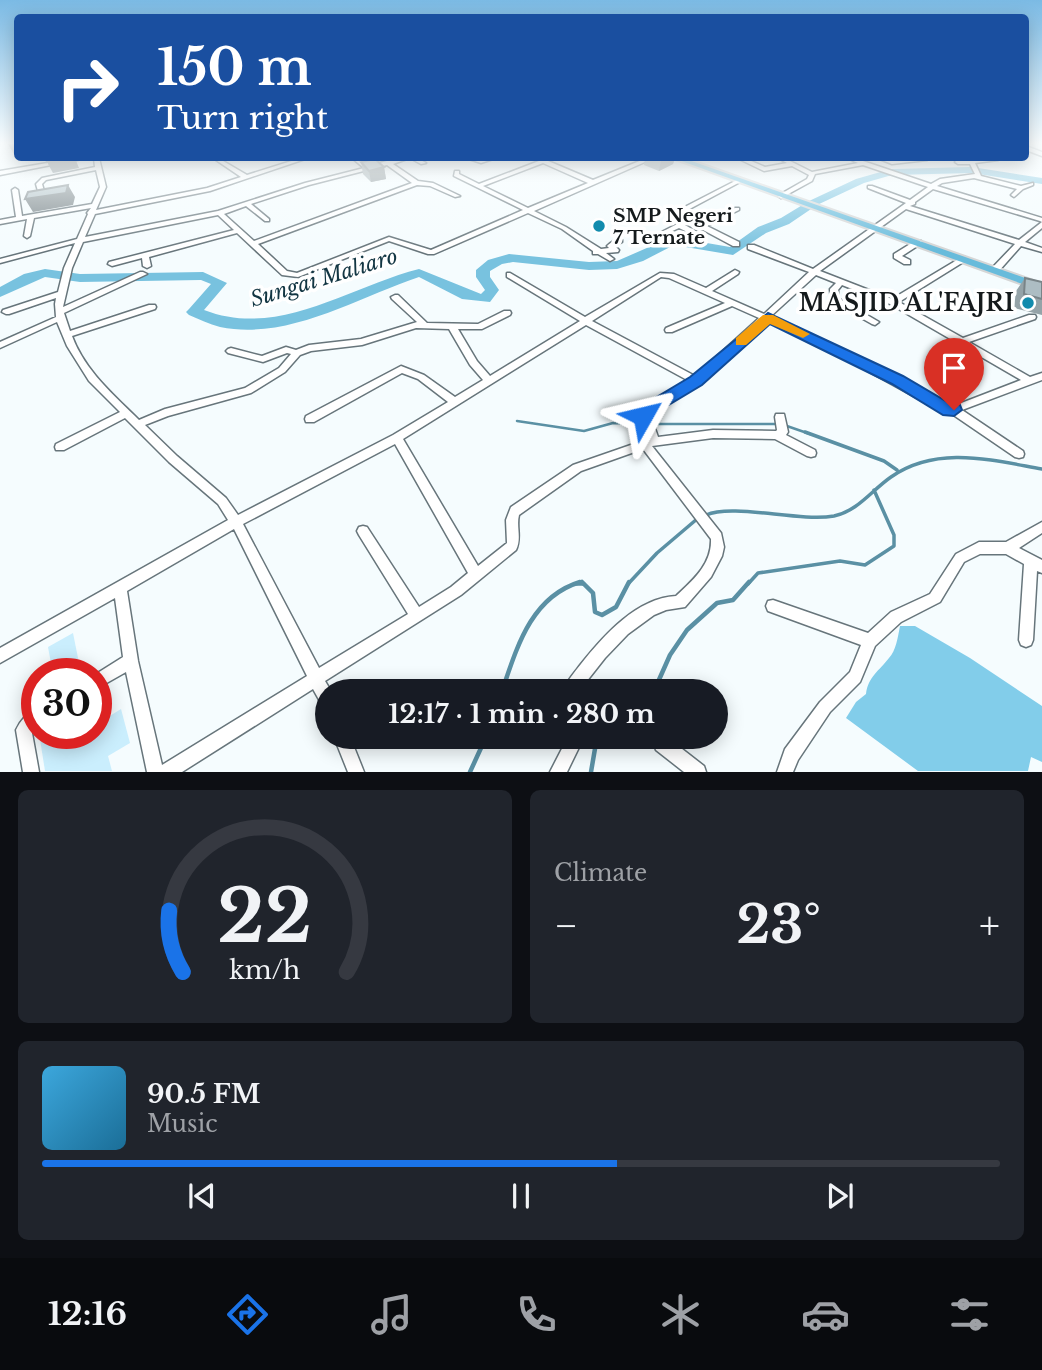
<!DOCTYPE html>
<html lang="en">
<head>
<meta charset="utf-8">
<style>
	body { margin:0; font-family:"Libre Baskerville",serif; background:#20242c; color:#f1f3f6; height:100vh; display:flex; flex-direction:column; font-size:26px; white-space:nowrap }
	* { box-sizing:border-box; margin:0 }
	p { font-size:23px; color:#9ea1a6 }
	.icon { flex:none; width:38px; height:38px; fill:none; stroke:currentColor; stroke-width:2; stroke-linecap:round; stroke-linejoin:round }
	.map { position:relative; height:772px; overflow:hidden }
	.details { display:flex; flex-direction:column; gap:18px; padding:18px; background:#0d0f14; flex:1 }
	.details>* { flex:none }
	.hud { position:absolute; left:14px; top:14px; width:1015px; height:147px; border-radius:7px; box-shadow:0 4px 18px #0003; background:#1a4fa0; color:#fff; overflow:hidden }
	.speed { position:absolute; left:21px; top:658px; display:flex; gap:14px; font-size:35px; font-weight:700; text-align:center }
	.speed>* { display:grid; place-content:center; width:91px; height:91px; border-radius:50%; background:#171b24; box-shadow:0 4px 18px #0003; line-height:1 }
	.speed .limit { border:10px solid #d22; background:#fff; color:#111 }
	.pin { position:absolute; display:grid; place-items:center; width:60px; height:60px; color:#fff; margin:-72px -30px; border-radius:50% 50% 50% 0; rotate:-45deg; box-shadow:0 0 7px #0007 }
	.pin .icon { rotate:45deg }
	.me { position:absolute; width:77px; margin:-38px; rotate:53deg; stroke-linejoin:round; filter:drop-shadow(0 0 5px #0008) }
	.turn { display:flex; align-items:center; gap:24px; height:147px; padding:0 28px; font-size:32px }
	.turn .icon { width:91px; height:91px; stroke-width:2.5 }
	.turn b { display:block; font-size:49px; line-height:60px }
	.big { font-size:52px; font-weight:800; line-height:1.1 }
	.details .card { flex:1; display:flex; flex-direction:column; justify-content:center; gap:10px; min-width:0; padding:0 24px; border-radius:10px; background:#20242c }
	.details .dial { align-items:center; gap:0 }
	.dial svg { height:182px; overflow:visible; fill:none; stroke:#363941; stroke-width:7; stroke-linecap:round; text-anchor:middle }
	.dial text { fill:#f1f3f6; stroke:none }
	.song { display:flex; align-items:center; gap:21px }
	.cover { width:84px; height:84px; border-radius:10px; background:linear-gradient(135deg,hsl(200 70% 55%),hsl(200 70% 35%)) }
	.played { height:7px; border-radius:4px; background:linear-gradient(90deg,#1a73e8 60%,#363941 60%) }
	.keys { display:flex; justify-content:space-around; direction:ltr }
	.heat { display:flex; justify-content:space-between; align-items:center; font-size:38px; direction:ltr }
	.details .tiles { flex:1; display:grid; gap:18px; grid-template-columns:1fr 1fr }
	.card:last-child { grid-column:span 2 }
	.trip { position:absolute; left:315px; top:679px; width:413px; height:70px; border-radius:35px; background:#171b24; box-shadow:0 4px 18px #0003; font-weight:800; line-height:70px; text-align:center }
	.dock { display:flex; height:112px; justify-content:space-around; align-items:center; background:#090b0e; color:#9ea1a6 }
	.dock .icon { width:49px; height:49px }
	.dock .active { color:#1a73e8 }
	.dock b { font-size:32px; color:#f1f3f6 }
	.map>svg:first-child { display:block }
	.green { fill:#caeefd }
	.forest { fill:#82cdea }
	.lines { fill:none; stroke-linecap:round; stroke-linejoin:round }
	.stream-far2 { stroke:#5a90a4; stroke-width:2.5 }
	.stream-far1 { stroke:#5a90a4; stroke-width:3.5 }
	.stream { stroke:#5a90a4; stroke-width:4.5 }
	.river { fill:#78c2df; fill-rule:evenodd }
	.minor-casing { stroke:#67757b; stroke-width:3 }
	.highway-casing { stroke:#d5d6d6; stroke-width:4 }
	.minor { fill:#fff; fill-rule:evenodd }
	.highway { fill:#67bbdb; fill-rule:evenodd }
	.wall { fill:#95a3a8 }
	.shaded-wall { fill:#798488 }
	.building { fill:#adbdc3; stroke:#798488; stroke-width:2 }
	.route { fill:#1a73e8; stroke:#114b97; stroke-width:2 }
	.slow { fill:#f59e0b }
	.poi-dot { fill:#128bad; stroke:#fff; stroke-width:2.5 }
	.labels { text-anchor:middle; stroke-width:7; stroke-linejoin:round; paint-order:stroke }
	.far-poi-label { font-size:19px; font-weight:bold; fill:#151a1c; stroke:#fff; text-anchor:start }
	.far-water-label { font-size:21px; font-style:italic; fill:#133643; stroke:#fff }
	.poi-label { font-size:23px; font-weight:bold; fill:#151a1c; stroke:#fff; text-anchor:end }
</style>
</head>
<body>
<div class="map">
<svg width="1042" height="772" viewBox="0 0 1042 772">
	<rect width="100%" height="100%" fill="#f5fcfe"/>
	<path class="green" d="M73 633 80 668 71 674H53L48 647Z
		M96 705 100 722 121 709 130 743 108 756 112 771H45L39 733H96Z"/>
	<path class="forest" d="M900 626H915L970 658 1042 706V762L1031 757 1028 771H918L846 718 856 702 866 694C868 677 879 671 889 658 896 651 898 636 900 626Z"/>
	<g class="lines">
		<path class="stream-far2" d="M517 421 584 431 613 423 645 424
			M651 424H778
			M784 425 810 434"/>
		<path class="stream-far1" d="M805 432 884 461 897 470
			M706 515C733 503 798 522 834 516 858 511 872 490 891 477 937 445 991 460 1042 469
			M575 584H584
			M628 584 657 553 697 519
			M748 584 758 573 840 561 865 565 894 546V535L874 490"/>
		<path class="stream" d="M582 582 593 593 595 612 602 615 616 607 629 582
			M502 691C517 647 531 597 580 582
			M654 691 670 655 687 630 717 603 733 600 749 582
			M470 772 486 737
			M591 772 597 737"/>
		<path class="river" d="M972 167 1042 178V184L972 173 892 175 864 183 817 205 789 224 766 233 733 255 674 245 643 261 617 269 589 270 513 262 502 264 490 271V277L499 290 490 302 462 299 419 277C356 298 288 341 220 327 209 324 199 319 189 315L186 312 189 309 211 284 201 280 80 282 45 277 0 297V287L24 274 45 269 80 274 203 272 227 283 204 310C279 339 348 287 419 269L481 294 485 290 476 277V270L488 260 509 254 589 262 617 261 672 237 730 247 758 227 781 218 809 201 856 179 891 169Z"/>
		<defs>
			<path id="minor" d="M1026 146 1042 152V156L1026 150Z
				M77 158H87L0 175V171Z
				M94 158H99L106 187 96 210 207 188 241 177 213 158H218L247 175 301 158H308L210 191 95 214 85 237 218 211 305 183 364 168 352 158H357L369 166C388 161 409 152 426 163L421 164 410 158 393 164 418 181 433 183 460 196 455 197 430 186 417 185 258 244 287 271 297 273 389 237 431 250 523 210 454 176 455 171H459V174L479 184 539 161 534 158H541L593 180 647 158H654L534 211 566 227 601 249 609 248 607 246C611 242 617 238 622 240V242L615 246 619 250 618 252 606 253 614 259 610 261 598 254H593V251L562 229 528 213 434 254H428L389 241 298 277 282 275 237 233 149 257 151 266 147 268 143 266 142 258 112 266 108 264 109 262 234 230 218 215 83 242 72 268 63 307 140 272H143L147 274 64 313 70 331 149 305H155L156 307 155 309 72 336C85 371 114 395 139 420L165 409 245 388 279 368 291 354 287 353 263 362 228 353 226 351 228 349 231 348 262 356 286 347 296 350 309 345 361 339 417 322 392 299 391 297 395 295H398L427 323 478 324 504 311H510L511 313 510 315 482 329H458L477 361 490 376 580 321 507 277V273H510L585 317 660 273 674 274 706 288 735 270 739 272 738 274 712 291 764 314 809 272 748 249V245H754L813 269 906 203 868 188V186H872L910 200 928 187 863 165 815 174 812 181 781 198 778 196 779 195 807 179 809 175 792 166 764 171 739 159V158H744L765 167 787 163 778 158H784L812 172 858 163 847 158H854L931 184 940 179 975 174 970 164H958L955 162 956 161 1000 158 998 160 975 163 981 176 1021 186 1033 183V185L1023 189 1014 197 1011 195 1017 189 974 178 942 183 937 186 1042 218V228L1025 242 1042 248V252L1021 246 998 272H992V268L1015 244 906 209 820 271 892 299 962 257H965V261L899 302 963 338 1029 315H1035L1036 317 1035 319 969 342 1030 377 1042 373V380L962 410 1023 451 1024 454 1023 457 1019 458 1015 457 952 414H946L826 348 766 321 699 383 650 414 658 437 713 430 776 431 777 430 775 417 776 414H784L788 432 786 435 815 450 816 453 815 456 811 457 807 456 775 439 713 438 652 446 721 533 724 547 722 556 711 577 685 607 666 610 654 615 628 634 605 658 579 691H562C567 681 574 673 581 664 604 635 637 598 676 596 693 580 712 564 711 539L643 449 581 471 519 515C516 527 522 538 516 550L461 595 325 681 331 691H327V708L322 705 313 689 182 772H147L126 672 96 689V674L123 657 115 598 0 663V648L228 520 218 504 169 462 125 418 64 450H56L55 447 56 444 120 412 89 381 67 346 57 322 0 348V342L56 317 55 304 56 298 9 314H6L2 312 3 310 58 292 64 268 75 243 0 263V259L77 239 88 214 87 213 91 208 34 218 30 236 27 238 24 236 27 219 0 224V220L16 217 12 190 15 188 18 190 22 216 92 204 100 187 96 170 46 180 42 184 44 191 41 193 38 191 36 184 42 178 95 167ZM543 163 588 183 528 208 483 186ZM387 165 412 183 254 241 224 214 246 206 265 221H269V219L251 204 309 185ZM933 189 1040 221 1042 222 1019 240 910 206 915 204V202ZM816 275 836 283 830 289 831 301 872 324 875 325 879 322 838 298V290L842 285 890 304 1021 380 951 407 832 344 770 317ZM661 277 669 278 725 303 666 328 665 330 666 332H672L732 306 759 318 695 376 592 321ZM586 325 689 381 640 410 639 413 648 439 573 465 511 507 506 520 507 543 478 566 403 439ZM416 328 449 329 470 365 483 380 455 397 424 375 401 366 306 416 305 419 306 422H314L402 373 418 379 448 402 393 435 238 515 226 498 177 456 145 425 168 416 251 393 285 372 300 355 311 351 362 345ZM395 444 468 573 451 587 419 607 367 527 363 526 359 527 357 531 359 535 408 614 319 668 243 524ZM234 529 307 676 162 765 138 661 127 591Z
				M466 158 481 159 496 158 481 163Z
				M680 158H694L681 161 678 159Z
				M877 158C883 157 888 160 894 160 906 160 918 157 930 158L927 160 892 164Z
				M737 180 742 181 682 213 702 223 735 208H739V210L707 226 739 242V246H733L690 223 685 225 702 235V237H698L679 228 655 239 650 238 685 220 675 214V212Z
				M915 241H921L922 243 902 256 910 260V264H904L894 258V254Z
				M1042 522V533L1019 548 1042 560V573L1037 571 1033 640 1031 645 1026 647 1021 645 1019 640 1024 564 1006 554H980L964 562 940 602 901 622 875 646 860 682 830 712 798 760 793 772H777L785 749 820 702 850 672 861 645 768 611 766 606 768 601 773 600 868 633 891 612 930 594 956 554 979 542H1006Z
				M37 708V728L32 733 39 772H23L16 730C20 721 28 712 37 708Z
				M334 737H350L364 772H348Z
				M568 737H584L567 772H550Z
				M660 737 668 738 704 766 706 772H684L656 750 654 744 656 738Z"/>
			<path id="highway" d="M673 158H683L1042 284V291Z"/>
		</defs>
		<use href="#minor" class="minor-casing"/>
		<use href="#highway" class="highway-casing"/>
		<use href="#minor" class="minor"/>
		<use href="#highway" class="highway"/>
	</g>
	<path class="wall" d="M645 158H675L673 164 659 171 644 165Z
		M361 162 384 167 386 179 371 182 363 174Z
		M1025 278 1042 282V315L1014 308 1016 291Z"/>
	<path class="shaded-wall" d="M18 143V158H25L17 159 8 144Z
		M68 158H75L79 168 53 173 47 162Z
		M666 158H675L673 164 659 171 661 160Z
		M384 167 386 179 371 182 369 171Z
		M68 185 75 197 73 205 33 212 25 199Z"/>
	<path class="building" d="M46 158H68L47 162Z
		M375 159 384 167 369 171 361 162Z
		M68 185 66 193 25 199 28 192Z
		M1025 278 1042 282V299L1024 294Z"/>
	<linearGradient id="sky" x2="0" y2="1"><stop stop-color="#7bbae4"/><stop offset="0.57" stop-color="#fafeff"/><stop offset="1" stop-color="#fafeff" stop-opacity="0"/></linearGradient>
	<rect width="1042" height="251" fill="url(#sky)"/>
	<path class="route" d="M768 313 903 376 951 404 960 405 962 410 954 416 943 415 892 384 770 324 702 385 657 412 649 420H637L634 416 645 404 690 377Z"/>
	<path class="slow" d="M763 315H773L810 334 803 338 770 324 746 345H736V338Z"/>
	<g class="poi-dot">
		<circle cx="599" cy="226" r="7"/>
		<circle cx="1028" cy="303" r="7"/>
	</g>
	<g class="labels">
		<g class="far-poi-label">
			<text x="613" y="222">SMP Negeri<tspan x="613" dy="22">7 Ternate</tspan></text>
		</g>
		<g class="far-water-label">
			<text transform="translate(324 278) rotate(-17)" y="7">Sungai Maliaro</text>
		</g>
		<g class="poi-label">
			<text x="1014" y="311">MASJID AL'FAJRI</text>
		</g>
	</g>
</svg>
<div class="speed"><div class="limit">30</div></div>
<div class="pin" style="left:954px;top:410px;background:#d93025"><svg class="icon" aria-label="arrive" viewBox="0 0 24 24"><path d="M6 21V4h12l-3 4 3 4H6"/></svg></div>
<svg class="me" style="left:643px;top:416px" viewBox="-20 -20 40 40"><path d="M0-17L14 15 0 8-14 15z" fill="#1a73e8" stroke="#fff" stroke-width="4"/></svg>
<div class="trip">12:17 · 1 min · 280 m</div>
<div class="hud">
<div class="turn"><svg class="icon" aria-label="right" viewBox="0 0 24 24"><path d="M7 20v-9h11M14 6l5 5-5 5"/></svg><div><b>150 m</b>Turn right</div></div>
</div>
</div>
<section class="details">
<div class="tiles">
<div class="card dial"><svg viewBox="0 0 100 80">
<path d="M14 69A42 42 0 1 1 86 69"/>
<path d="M14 69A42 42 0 0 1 8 42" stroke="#1a73e8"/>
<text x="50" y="56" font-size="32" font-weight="700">22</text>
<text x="50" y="72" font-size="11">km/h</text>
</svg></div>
<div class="card"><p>Climate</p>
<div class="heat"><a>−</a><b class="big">23°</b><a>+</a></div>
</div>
<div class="card">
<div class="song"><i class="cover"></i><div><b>90.5 FM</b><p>Music</p></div></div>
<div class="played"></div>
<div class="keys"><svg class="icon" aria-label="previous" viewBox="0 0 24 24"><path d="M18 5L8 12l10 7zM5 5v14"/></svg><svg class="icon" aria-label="pause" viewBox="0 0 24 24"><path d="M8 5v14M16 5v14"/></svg><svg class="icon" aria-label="next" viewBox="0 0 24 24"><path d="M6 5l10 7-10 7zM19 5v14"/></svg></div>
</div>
</div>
</section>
<nav class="dock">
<b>12:16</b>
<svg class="icon active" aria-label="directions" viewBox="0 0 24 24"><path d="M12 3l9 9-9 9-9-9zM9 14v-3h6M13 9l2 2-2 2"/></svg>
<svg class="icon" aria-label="music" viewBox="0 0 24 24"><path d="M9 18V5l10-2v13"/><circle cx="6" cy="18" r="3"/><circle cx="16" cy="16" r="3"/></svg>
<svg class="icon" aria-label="phone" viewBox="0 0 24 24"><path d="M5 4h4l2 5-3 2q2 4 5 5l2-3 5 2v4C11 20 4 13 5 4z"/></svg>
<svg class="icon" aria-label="climate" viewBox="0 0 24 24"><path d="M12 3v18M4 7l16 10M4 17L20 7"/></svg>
<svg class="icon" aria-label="car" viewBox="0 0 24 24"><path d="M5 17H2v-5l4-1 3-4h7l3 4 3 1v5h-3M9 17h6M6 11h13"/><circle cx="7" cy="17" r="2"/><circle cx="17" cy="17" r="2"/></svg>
<svg class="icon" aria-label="filters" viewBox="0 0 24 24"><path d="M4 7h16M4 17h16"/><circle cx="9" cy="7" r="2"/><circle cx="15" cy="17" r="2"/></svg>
</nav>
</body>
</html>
